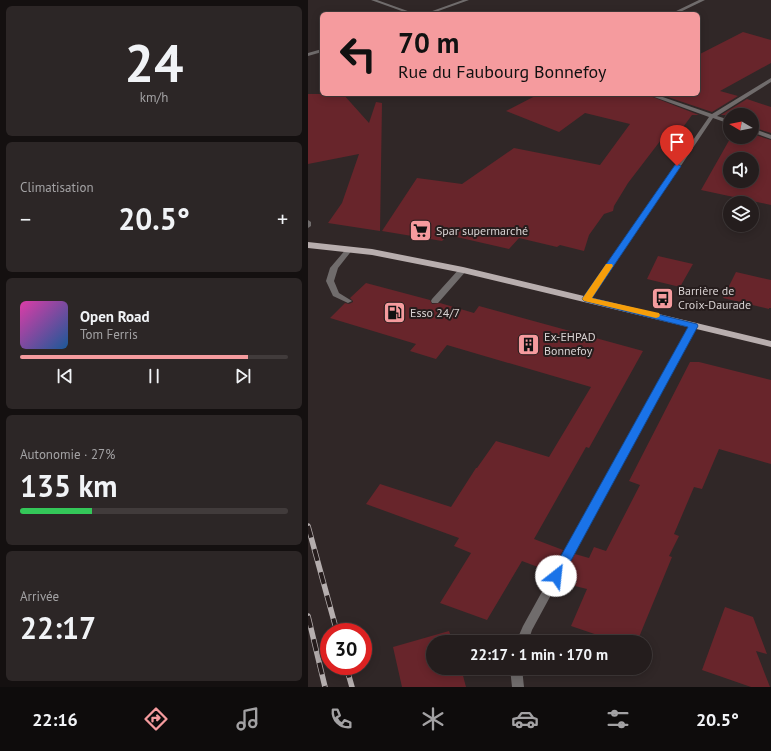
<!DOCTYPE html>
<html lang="fr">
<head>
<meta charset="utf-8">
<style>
	body { margin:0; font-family:"PT Sans",sans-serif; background:#2c2626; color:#f1f3f6; height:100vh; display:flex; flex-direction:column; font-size:15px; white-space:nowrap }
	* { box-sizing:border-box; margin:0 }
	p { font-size:13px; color:#a3a2a4 }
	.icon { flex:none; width:22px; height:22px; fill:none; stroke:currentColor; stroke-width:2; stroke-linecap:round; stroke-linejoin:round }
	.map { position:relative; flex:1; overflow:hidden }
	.side { display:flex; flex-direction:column; gap:6px; padding:6px; background:#141010; width:308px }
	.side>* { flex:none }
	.guide { position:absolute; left:12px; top:12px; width:380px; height:84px; border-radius:6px; box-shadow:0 2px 10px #0003,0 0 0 1px #413b3b; background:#f59b9e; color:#111; overflow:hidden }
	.needle { width:26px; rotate:280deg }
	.buttons { position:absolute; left:415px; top:108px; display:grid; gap:8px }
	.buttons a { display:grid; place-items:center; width:36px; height:36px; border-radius:50%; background:#241d1d; box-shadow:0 2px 10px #0003,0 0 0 1px #413b3b; font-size:20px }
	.speed { position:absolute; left:12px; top:623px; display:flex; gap:8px; font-size:20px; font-weight:700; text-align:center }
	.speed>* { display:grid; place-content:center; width:52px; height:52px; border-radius:50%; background:#241d1d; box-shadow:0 2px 10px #0003,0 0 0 1px #413b3b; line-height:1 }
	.speed .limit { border:6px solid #d22; background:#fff; color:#111 }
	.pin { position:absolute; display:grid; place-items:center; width:34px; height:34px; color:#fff; margin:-41px -17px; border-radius:50% 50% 50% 0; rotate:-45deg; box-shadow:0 0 4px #0007 }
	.pin .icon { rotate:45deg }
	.me { position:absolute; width:44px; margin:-22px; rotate:29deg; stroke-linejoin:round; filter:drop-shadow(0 0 3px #0008) }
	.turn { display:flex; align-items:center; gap:14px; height:84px; padding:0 12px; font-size:18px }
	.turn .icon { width:52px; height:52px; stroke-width:2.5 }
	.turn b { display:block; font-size:28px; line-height:34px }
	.big { font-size:30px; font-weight:800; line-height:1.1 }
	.side .card { flex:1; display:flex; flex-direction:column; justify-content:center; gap:6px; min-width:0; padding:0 14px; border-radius:6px; background:#2c2626 }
	.side .dial { align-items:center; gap:0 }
	.dial b { font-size:52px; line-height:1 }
	.song { display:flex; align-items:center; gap:12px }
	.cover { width:48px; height:48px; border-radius:6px; background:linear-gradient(135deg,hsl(320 70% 55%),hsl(210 70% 35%)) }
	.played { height:4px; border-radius:2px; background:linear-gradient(90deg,#f59b9e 85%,#413b3b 85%) }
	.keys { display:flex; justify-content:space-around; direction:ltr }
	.heat { display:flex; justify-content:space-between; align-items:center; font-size:22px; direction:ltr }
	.charge { height:6px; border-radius:3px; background:linear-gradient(90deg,#34c759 27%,#413b3b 0) }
	.trip { position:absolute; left:118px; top:635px; width:226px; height:40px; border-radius:20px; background:#241d1d; box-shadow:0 2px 10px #0003,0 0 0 1px #413b3b; font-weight:800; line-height:40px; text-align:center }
	.menu { display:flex; height:64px; justify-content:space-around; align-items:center; background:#0e0c0c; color:#a3a2a4 }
	.menu .icon { width:28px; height:28px }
	.menu .active { color:#f59b9e }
	.menu b { font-size:18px; color:#f1f3f6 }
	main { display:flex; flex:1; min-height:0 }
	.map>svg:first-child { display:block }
	.building { fill:#68252b; fill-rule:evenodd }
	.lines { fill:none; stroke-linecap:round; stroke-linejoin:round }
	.service { fill:#706c6c; fill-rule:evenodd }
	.minor { fill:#706c6c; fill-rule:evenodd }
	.primary { fill:#b8aeae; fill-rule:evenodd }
	.rail-casing { stroke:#b5aeae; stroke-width:5.5 }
	.rail { stroke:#261d1d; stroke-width:4; stroke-dasharray:12; stroke-linecap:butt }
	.route { fill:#1a73e8; stroke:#114b97 }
	.slow { fill:#f59e0b }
	.labels { text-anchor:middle; stroke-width:4; stroke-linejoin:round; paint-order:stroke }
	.poi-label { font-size:12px; fill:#d8d2d2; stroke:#261d1d; text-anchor:start }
</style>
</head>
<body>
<main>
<section class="side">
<div class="card dial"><b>24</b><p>km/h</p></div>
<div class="card"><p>Climatisation</p>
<div class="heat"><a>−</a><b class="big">20.5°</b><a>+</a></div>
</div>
<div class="card">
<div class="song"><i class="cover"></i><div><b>Open Road</b><p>Tom Ferris</p></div></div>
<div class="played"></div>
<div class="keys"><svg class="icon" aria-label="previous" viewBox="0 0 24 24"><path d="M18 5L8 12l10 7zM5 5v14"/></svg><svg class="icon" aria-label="pause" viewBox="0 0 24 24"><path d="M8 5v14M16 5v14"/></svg><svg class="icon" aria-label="next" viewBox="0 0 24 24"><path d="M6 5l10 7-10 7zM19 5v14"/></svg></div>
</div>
<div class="card"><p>Autonomie · 27%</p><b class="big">135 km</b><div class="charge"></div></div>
<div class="card"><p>Arrivée</p><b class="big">22:17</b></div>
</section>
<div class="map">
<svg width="463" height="687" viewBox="0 0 463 687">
	<rect width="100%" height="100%" fill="#302727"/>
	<path class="building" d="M435 32 463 40V63L412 91 430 96 404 112 351 94H390V55Z
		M0 94H35L61 123 68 102 74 103 72 231 20 223 34 203 51 154 0 164Z
		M231 94H337L391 115H384L367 138 356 136 320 183 306 206 305 211 296 214 281 235 276 251 252 245 249 247 211 238 201 249 140 235 134 241 74 231 109 178 154 184 206 148 292 165 322 124 277 113 251 132 198 111Z
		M439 99 463 107V133L444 127V115H413Z
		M444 134 463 140V205L393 190 423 137H444ZM422 159H444V181H422Z
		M350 256 385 264 372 287 339 279Z
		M428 272 463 280V308H461V309L415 298Z
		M58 283 122 300 124 304 132 303 166 313 171 306 335 351 281 448 278 447 226 539 255 550 243 572 214 561 179 620 132 603 163 553 146 546 151 538 58 504 72 484 143 507 168 468H169L188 441 241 457 283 387 139 345 128 359 102 351 108 344 22 318 37 303 41 304 45 302V301L42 298Z
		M382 362H391L463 380V464L411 449 394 489 386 487 366 534 371 536 361 556 364 557 329 642H310L263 626 279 589 267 586 269 581 255 576 267 554 281 558 286 547 298 551 332 485 321 481Z
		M417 607 445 617 459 654 448 651 462 687H443L394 670Z
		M141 631 145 642H125V668H153L158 687H94L85 647Z"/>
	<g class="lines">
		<path class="service" d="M41 247 45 249 30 268 26 281 31 293 44 301 40 303 25 296 18 281 22 268 39 248Z
			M152 268H158L159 270 130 303H124L123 301 124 299Z"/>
		<path class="minor" d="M63 0H69L108 14H102Z
			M155 0H161L122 14H116Z
			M391 0H397L368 14H362Z
			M14 49V52L0 56V53Z
			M463 78V82L409 116 422 120V124L405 118 282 301H276L275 299 401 117 338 94H346L404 114Z
			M444 128 463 135V139L444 132Z
			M0 220 3 222V226L0 228Z
			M382 324H388L389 326 224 630 220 642H208L215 626Z
			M202 668H214L216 687H204Z"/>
		<path class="primary" d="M0 242 64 249 155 267 463 341V347L155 273 64 255 0 248Z"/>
		<defs>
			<path id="rail" d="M0 526 29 632
				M0 616 17 687
				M38 666 44 687"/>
		</defs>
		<use href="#rail" class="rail-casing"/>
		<use href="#rail" class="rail"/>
	</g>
	<path class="route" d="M369 164 373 166 284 298 389 324 390 326 253 579 248 580 244 579 242 576 244 572 380 327 276 301 274 299 367 165Z"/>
	<path class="slow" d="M298 264H304L305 266 284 298 351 313 352 315 351 317 348 318 276 301 274 299Z"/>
	<defs>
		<symbol id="supermarket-square" viewBox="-11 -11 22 22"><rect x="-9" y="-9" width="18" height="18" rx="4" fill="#f59b9e" stroke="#261d1d"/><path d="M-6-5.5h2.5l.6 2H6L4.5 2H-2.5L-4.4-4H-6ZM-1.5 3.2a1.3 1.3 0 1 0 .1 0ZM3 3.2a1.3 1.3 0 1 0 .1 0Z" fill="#111"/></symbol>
		<symbol id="bus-square" viewBox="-11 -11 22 22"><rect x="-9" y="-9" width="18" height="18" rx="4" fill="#f59b9e" stroke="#261d1d"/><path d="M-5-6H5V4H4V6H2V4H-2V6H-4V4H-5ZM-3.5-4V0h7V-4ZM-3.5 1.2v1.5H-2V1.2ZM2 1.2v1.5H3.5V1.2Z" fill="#111"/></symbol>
		<symbol id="fuel-square" viewBox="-11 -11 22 22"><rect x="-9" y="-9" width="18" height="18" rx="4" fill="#f59b9e" stroke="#261d1d"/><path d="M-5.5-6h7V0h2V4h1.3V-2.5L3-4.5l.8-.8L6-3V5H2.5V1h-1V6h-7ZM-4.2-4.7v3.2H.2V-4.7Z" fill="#111"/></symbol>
		<symbol id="building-square" viewBox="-11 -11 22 22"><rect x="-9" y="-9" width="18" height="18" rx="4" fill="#f59b9e" stroke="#261d1d"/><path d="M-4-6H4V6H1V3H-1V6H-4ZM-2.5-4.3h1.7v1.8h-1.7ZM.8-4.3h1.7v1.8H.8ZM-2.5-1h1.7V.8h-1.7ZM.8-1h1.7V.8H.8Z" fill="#111"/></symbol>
	</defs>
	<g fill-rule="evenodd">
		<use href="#supermarket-square" x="100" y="218" width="25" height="25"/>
		<use href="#bus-square" x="342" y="286" width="25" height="25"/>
		<use href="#fuel-square" x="74" y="300" width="25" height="25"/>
		<use href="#building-square" x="208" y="332" width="25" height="25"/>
	</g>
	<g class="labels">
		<g class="poi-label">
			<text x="128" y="235">Spar supermarché</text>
			<text x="370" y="295">Barrière de<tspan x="370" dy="14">Croix-Daurade</tspan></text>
			<text x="102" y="317">Esso 24/7</text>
			<text x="236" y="341">Ex-EHPAD<tspan x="236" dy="14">Bonnefoy</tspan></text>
		</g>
	</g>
</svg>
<div class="buttons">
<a><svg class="needle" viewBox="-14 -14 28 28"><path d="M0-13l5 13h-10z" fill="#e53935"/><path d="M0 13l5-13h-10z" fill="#a3a2a4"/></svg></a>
<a><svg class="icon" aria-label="sound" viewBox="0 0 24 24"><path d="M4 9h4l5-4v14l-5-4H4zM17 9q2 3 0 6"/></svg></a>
<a><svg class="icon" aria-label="layers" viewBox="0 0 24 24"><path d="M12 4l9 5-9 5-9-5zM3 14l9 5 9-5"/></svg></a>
</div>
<div class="speed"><div class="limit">30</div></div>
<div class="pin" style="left:369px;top:166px;background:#d93025"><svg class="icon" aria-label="arrive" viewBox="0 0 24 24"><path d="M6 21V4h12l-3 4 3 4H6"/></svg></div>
<svg class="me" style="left:248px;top:576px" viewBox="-20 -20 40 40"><circle r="19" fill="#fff"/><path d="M0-13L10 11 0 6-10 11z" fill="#1a73e8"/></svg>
<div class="trip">22:17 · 1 min · 170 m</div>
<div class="guide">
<div class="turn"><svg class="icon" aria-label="left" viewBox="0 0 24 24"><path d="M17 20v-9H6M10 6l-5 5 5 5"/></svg><div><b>70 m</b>Rue du Faubourg Bonnefoy</div></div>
</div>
</div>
</main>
<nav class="menu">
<b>22:16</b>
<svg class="icon active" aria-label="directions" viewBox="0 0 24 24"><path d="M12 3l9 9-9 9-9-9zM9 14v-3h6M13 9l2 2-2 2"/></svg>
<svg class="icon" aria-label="music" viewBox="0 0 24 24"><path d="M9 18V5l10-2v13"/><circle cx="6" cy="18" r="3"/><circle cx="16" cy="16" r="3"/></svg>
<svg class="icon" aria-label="phone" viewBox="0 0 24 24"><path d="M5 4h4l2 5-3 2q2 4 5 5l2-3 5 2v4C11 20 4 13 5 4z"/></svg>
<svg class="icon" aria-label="climate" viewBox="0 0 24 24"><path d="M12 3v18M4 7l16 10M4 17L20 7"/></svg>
<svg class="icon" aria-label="car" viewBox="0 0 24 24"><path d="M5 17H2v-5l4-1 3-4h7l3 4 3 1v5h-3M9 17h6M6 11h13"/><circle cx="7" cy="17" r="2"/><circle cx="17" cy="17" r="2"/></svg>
<svg class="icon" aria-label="filters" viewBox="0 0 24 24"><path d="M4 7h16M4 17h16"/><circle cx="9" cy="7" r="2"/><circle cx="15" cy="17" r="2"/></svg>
<b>20.5°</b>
</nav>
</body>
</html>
